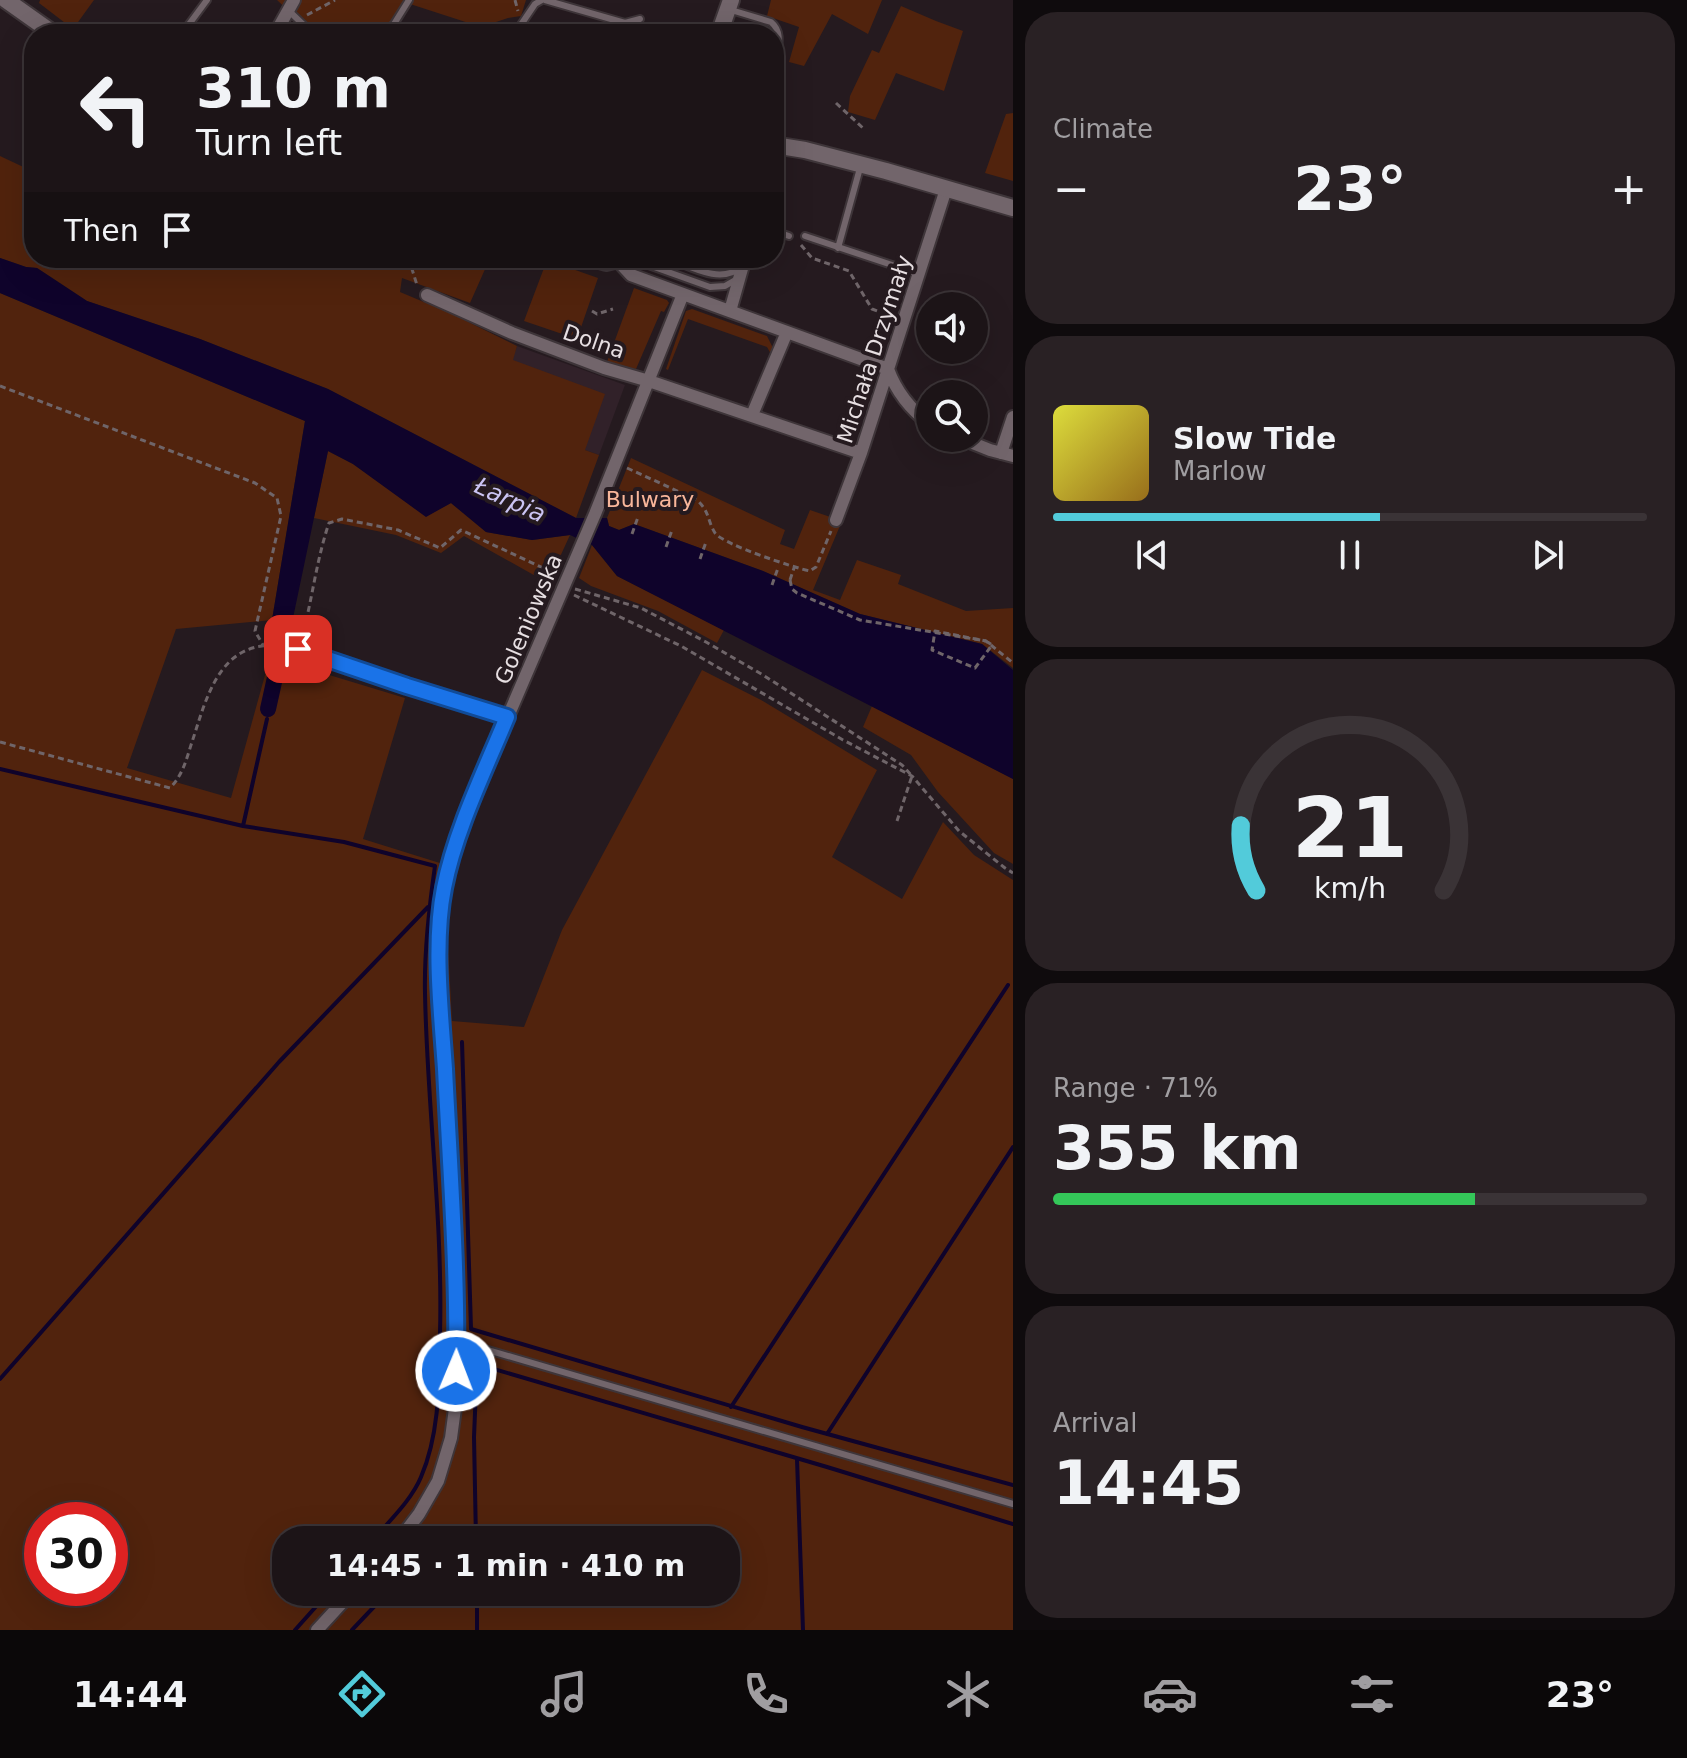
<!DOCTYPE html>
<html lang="en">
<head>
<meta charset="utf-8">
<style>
	body { margin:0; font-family:"DejaVu Sans",sans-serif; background:#292124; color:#f1f3f6; height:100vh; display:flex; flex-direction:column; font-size:30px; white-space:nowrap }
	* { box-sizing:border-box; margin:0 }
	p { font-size:26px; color:#a09ea1 }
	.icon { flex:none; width:44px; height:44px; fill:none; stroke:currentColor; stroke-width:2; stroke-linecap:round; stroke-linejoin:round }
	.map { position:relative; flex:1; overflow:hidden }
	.panel { display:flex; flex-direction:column; gap:12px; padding:12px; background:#0f0b0d; width:674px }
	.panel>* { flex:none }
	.top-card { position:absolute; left:24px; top:24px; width:760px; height:244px; border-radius:32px; box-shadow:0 8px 32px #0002,0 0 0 2px #3a3336; background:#1c1417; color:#f1f3f6; overflow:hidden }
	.fabs { position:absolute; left:916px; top:292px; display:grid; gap:16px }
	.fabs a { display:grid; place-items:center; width:72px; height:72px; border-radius:50%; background:#1c1417; box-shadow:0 8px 32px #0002,0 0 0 2px #3a3336; font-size:40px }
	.speed { position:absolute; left:24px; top:1502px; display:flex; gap:16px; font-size:40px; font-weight:700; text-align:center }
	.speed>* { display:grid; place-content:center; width:104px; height:104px; border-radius:50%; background:#1c1417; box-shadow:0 8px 32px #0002,0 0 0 2px #3a3336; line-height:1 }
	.speed .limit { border:12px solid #d22; background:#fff; color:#111 }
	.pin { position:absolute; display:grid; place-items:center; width:68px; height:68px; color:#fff; margin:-34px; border-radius:16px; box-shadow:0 4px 12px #0006 }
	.me { position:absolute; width:88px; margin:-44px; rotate:1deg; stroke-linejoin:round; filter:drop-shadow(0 0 6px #0008) }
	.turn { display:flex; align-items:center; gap:28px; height:168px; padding:0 40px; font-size:36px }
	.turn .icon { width:104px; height:104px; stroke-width:2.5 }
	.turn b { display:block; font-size:56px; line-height:68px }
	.then { display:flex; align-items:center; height:76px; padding:0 40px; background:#0003; gap:16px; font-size:30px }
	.big { font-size:60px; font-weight:600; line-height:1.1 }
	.panel .card { flex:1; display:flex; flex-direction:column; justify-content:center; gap:12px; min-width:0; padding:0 28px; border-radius:32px; background:#292124 }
	.panel .dial { align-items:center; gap:0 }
	.dial svg { height:208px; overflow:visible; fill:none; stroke:#3a3336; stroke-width:7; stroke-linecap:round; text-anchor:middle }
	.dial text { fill:#f1f3f6; stroke:none }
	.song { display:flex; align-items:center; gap:24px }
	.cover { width:96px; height:96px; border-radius:12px; background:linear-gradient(135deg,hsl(60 70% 55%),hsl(40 70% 35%)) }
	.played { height:8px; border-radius:4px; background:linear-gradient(90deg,#52cbda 55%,#3a3336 55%) }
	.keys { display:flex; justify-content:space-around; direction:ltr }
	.heat { display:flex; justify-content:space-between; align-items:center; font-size:44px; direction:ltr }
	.charge { height:12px; border-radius:6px; background:linear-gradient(90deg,#34c759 71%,#3a3336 0) }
	.trip { position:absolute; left:272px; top:1526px; width:468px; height:80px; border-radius:32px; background:#1c1417; box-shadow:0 8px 32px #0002,0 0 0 2px #3a3336; font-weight:600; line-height:80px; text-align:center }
	.menu { display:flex; height:128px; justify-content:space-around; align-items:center; background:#0b0809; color:#a09ea1 }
	.menu .icon { width:56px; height:56px }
	.menu .current { color:#52cbda }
	.menu b { font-size:36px; color:#f1f3f6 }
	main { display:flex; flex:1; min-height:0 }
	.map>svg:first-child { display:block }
	.built { fill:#312129 }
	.green { fill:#51230d; fill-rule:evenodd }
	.water { fill:#0f032b }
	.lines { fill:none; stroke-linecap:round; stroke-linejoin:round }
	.stream { stroke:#0f032b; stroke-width:4 }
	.canal { stroke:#0f032b; stroke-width:16 }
	.lane-casing { stroke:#3e3539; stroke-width:10 }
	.street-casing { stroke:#3e3539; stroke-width:16 }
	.secondary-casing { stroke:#3e3539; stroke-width:20 }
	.path { stroke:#6f6569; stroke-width:3; stroke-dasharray:6 4; stroke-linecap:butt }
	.lane { stroke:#72656b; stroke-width:6 }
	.street { stroke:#72656b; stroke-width:12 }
	.secondary { stroke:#72656b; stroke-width:16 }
	.path-bridge { stroke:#6f6569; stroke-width:3; stroke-dasharray:6 4; stroke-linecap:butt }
	.route-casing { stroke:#114b97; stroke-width:20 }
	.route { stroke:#1a73e8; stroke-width:14 }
	.labels { text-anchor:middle; stroke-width:8; stroke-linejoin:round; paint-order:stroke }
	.street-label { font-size:22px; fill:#e7dfe2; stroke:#251a1f }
	.park-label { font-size:22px; fill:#f8b69a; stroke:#251a1f }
	.water-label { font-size:24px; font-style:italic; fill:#cbc4f3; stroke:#251a1f }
</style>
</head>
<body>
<main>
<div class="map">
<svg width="1013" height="1630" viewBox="0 0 1013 1630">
	<rect width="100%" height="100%" fill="#251a1f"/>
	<path class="built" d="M517 346 625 385 599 455 585 450 512 360Z"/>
	<path class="green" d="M40 0H94L73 29 39 3Z
		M277 0H526L521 16 508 18 481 27 407 3 383 34H313Z
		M771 0H882L868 34 832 14 804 66 789 62 799 27 767 16Z
		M901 6 936 21 963 31 944 91 896 73 875 120 848 112 850 96 872 50 879 53Z
		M1013 113V181L985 173 1006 114Z
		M0 156 34 172V258H490L470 303 402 278 400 292 450 313 517 346 513 360 605 394 585 450 599 455 576 518 328 389 200 339 87 301 37 268 26 267 0 258Z
		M547 260 598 278 577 339 524 321Z
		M634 288 667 300 669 303 664 312 661 311 636 369 607 362Z
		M0 293 305 421 272 620 176 629 127 768 231 798 270 657 405 698 363 839 443 864 456 871 446 909 452 1021 524 1027 562 930 702 670 761 700 877 770 832 857 902 899 943 822 974 855 1013 880V1630H0ZM42 1520H110V1588H42ZM286 1540H726V1592H286Z
		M692 309 767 336 772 346V356L767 347 688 319 668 370 666 369 686 311Z
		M328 451 353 464 426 516 451 503 486 532 532 540 570 535 548 583 464 536 441 553 396 535 314 518Z
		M631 458 785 530 780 544 794 549 810 510 842 521 813 590 840 600 857 560 901 575 898 584 966 611 1013 608V668L982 644 860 614 763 571 634 524 619 530 609 526 607 518Z
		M592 545 617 576 724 630 717 643 658 611 591 586 579 578Z
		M872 706 1013 779V864L994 853 938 792 911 755 863 727Z"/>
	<path class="water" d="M0 258 26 267 37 268 87 301 200 339 328 389 576 518H607L609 526 619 530 634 524 763 571 860 614 982 644 1013 670V779L617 576 592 545 570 535 532 540 486 532 451 503 426 517 353 464 328 451 293 618 272 620 305 421 0 293Z"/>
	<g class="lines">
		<path class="stream" d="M267 719 243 826 344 842 435 866C429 908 424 951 425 993 427 1107 443 1220 440 1334 439 1381 440 1433 421 1477 411 1501 389 1521 373 1540
			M0 769 243 826
			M462 1042 471 1329 802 1427 1013 1485
			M0 1379 279 1062 428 907
			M731 1407 1008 985
			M827 1434 1013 1147
			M797 1459 803 1630
			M476 1540 474 1437 477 1364 827 1467 1013 1524
			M477 1592V1630
			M295 1630 329 1592
			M352 1630 388 1592"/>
		<path class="canal" d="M268 709 280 655 284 619"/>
		<defs>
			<path id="lane" d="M545 0 625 23 640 19
				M288 10 313 34
				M731 10 771 22C783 32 778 46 776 59
				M184 31 207 0
				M383 34 394 24 409 0
				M484 34C494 26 505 29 516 32
				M517 34 516 32 535 4 542 0
				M774 231 789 236
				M805 236 919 274
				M838 248 860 168
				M629 258 710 287 725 286 737 279
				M668 258C690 266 720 285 741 267
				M711 258 729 262 739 258
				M298 649 407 686 507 717
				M457 1341 1013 1504"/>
			<path id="street" d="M275 34 294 0
				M617 260 631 275 888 369C896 391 911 410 930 424
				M427 295 512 333 604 368 649 381 861 453
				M730 311 745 258
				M752 415 787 332
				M960 438 990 450 1013 456
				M1001 453 1013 417
				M836 520 861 453 946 189
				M399 1540 419 1514 438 1481 451 1438 456 1401 457 1319 455 1232 440 997V919L444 887 456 844 479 784 595 514 683 294
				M317 1630 352 1592"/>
			<path id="secondary" d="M6 0 54 34
				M719 34 731 0
				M774 145 805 150 886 171 1013 208
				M592 258 606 262 623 258"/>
		</defs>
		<use href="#lane" class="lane-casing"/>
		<use href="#street" class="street-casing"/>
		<use href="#secondary" class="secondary-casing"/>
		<path class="path" d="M515 0 518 11
			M307 15 335 0
			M646 26 655 34
			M836 103 864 129
			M801 245 812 258 849 271 872 309 891 316
			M412 258 411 266 417 285
			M592 311 597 314 613 309
			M0 386 255 483 277 498 281 516 255 631 263 645
			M627 468 697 500C710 512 707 520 715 533 722 544 795 568 810 571L816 567 831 531
			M632 534 638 517
			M666 547 672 530
			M700 559 706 542
			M790 580 794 568
			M772 585 778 568
			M575 589 641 608 706 642 763 675 902 765 912 776 897 821
			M574 595 681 646 843 740 912 776 959 831 1005 868 1013 873
			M301 641C312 602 316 561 329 523L342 519 398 530 440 548 461 530 554 573
			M986 641 992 645 975 668 932 650 935 631 986 641 1013 663
			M0 742 170 788C182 776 186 761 191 745 204 707 215 652 262 646 270 645 279 647 287 648"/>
		<use href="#lane" class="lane"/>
		<use href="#street" class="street"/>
		<use href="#secondary" class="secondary"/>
		<path class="path-bridge" d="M790 580 792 589 797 593 860 620 986 641"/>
	</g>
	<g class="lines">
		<defs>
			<path id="route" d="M298 649 407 686 507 717C485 770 455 831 444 888 433 944 441 1011 445 1069 450 1170 458 1270 456 1371"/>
		</defs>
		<use href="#route" class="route-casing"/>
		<use href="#route" class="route"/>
	</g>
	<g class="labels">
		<g class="street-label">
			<text transform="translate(594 341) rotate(19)" y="8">Dolna</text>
			<text transform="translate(874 349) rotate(-72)" y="8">Michała Drzymały</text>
			<text transform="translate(528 619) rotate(-67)" y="8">Goleniowska</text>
		</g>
		<g class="park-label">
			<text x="650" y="507">Bulwary</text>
		</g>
		<g class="water-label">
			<text transform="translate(510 500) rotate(25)" y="8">Łarpia</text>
		</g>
	</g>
</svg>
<div class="fabs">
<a><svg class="icon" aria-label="sound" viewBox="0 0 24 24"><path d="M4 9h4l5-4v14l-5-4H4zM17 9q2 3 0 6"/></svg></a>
<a><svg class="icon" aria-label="search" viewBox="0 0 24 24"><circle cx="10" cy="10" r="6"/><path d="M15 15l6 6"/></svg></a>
</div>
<div class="speed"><div class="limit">30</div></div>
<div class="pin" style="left:298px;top:649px;background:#d93025"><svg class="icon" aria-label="arrive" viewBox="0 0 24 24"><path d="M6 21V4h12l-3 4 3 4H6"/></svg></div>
<svg class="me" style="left:456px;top:1371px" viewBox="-20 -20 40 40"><circle r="17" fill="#1a73e8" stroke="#fff" stroke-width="3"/><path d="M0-11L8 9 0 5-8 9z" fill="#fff"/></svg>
<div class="trip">14:45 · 1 min · 410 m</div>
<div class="top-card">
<div class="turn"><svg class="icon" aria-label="left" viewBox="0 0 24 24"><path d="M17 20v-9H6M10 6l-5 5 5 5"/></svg><div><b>310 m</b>Turn left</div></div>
<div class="then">Then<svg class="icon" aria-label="arrive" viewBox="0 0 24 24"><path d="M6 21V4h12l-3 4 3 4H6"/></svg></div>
</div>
</div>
<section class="panel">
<div class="card"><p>Climate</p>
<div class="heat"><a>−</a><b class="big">23°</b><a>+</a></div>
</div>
<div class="card">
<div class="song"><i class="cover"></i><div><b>Slow Tide</b><p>Marlow</p></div></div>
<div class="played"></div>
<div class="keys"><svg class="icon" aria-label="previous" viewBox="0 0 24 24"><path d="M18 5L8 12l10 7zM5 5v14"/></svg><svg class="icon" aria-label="pause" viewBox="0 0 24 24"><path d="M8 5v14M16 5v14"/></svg><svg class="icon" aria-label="next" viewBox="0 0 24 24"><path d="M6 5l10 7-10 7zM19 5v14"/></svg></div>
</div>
<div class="card dial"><svg viewBox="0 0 100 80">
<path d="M14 69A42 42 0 1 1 86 69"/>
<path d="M14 69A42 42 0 0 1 8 44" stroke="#52cbda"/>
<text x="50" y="56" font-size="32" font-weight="700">21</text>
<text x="50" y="72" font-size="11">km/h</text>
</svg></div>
<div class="card"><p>Range · 71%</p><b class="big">355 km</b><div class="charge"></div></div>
<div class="card"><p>Arrival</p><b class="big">14:45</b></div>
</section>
</main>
<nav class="menu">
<b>14:44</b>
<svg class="icon current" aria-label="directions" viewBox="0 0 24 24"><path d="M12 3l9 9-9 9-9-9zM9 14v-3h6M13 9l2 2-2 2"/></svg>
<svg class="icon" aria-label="music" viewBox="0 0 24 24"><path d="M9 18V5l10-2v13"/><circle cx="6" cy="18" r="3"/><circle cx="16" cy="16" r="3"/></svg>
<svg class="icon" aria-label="phone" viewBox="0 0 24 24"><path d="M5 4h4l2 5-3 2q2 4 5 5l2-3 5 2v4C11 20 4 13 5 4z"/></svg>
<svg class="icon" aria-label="climate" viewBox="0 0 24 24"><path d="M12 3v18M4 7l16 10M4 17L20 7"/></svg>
<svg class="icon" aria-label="car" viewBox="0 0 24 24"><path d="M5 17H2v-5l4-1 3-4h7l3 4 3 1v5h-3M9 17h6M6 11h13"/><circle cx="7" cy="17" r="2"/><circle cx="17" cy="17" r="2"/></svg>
<svg class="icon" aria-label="filters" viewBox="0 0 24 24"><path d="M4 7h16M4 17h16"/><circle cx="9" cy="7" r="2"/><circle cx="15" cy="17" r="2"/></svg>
<b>23°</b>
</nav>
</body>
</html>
